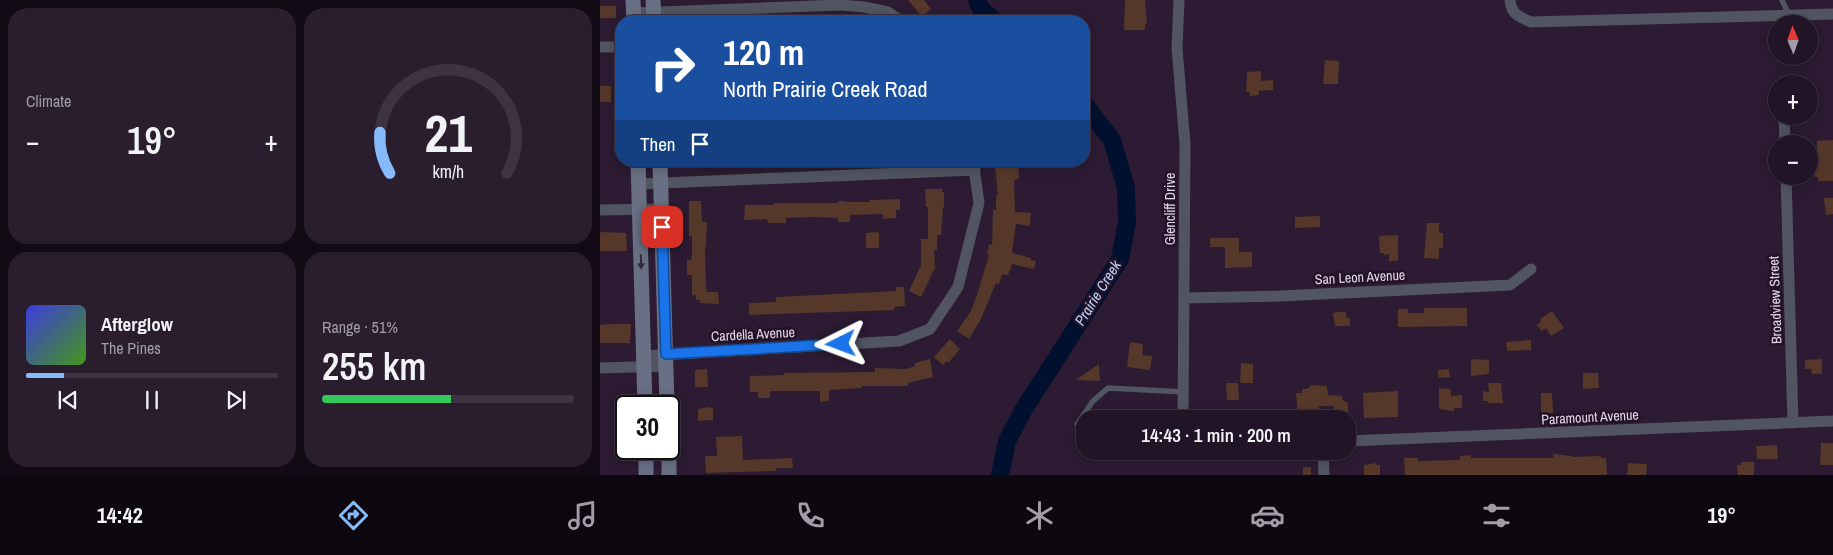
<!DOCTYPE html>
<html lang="en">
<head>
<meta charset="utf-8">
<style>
	body { margin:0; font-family:"Archivo Narrow",sans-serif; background:#291d2e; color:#f1f3f6; height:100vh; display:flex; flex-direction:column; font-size:19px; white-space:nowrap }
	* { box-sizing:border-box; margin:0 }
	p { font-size:16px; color:#a29ea7 }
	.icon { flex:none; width:28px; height:28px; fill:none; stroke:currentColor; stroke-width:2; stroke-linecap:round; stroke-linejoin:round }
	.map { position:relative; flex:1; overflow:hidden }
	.details { display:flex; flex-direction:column; gap:8px; padding:8px; background:#120b15; width:600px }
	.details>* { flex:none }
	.top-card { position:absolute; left:15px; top:15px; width:475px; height:152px; border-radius:20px; box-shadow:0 2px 12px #0003,0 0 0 1px #3e3343; background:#1a4fa0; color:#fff; overflow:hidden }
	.needle { width:32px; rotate:358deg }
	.buttons { position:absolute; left:1168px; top:15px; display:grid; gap:10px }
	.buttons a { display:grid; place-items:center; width:50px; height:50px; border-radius:50%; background:#211426; box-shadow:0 2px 12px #0003,0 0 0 1px #3e3343; font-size:25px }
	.speed { position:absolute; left:15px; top:395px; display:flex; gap:10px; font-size:25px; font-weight:700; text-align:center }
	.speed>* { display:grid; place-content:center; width:65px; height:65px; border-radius:50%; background:#211426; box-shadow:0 2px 12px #0003,0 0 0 1px #3e3343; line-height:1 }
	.speed .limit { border:2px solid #111; border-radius:8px; background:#fff; color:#111 }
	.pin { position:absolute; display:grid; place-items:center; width:42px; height:42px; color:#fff; margin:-21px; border-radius:10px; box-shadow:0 2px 8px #0006 }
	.me { position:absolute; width:55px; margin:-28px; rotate:267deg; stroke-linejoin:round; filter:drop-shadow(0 0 4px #0008) }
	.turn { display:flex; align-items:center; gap:18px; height:105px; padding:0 25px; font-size:22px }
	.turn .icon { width:65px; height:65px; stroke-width:2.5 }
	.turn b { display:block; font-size:35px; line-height:42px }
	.then { display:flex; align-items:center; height:48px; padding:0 25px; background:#0003; gap:10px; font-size:19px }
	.big { font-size:38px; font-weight:600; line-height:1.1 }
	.details .card { flex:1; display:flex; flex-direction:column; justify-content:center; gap:8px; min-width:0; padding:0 18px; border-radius:20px; background:#291d2e }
	.details .dial { align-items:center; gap:0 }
	.dial svg { height:130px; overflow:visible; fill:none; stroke:#3e3343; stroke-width:7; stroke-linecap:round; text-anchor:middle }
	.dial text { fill:#f1f3f6; stroke:none }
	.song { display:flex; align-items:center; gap:15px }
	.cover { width:60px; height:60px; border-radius:8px; background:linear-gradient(135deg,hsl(240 70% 55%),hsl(100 70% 35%)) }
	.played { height:5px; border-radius:2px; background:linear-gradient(90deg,#86bbfb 15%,#3e3343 15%) }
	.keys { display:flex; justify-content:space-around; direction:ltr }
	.heat { display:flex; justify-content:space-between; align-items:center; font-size:28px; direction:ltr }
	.charge { height:8px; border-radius:4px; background:linear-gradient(90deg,#34c759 51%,#3e3343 0) }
	.details .tiles { flex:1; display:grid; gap:8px; grid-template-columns:repeat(2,1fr) }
	.trip { position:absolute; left:476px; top:410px; width:280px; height:50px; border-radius:20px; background:#211426; box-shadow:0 2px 12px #0003,0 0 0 1px #3e3343; font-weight:600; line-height:50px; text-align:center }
	.menu { display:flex; height:80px; justify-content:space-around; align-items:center; background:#0d080f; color:#a29ea7 }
	.menu .icon { width:35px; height:35px }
	.menu .on { color:#86bbfb }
	.menu b { font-size:22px; color:#f1f3f6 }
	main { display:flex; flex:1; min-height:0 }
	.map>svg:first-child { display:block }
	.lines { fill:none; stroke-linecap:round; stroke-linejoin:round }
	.river { stroke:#00102e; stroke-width:18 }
	.building { fill:#553829 }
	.lane { stroke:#505561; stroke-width:5.5 }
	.street { stroke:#505561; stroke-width:11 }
	.secondary { stroke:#697084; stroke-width:15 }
	.oneway { fill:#342a3f }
	.route-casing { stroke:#114b97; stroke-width:12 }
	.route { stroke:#1a73e8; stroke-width:9 }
	.labels { text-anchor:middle; stroke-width:5; stroke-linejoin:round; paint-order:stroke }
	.street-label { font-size:14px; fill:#e2d7e6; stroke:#231228 }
	.water-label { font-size:15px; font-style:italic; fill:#bad3f8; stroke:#231228 }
</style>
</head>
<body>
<main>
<section class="details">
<div class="tiles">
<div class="card"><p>Climate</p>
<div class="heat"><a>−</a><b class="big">19°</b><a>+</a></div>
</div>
<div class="card dial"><svg viewBox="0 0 100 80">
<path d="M14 69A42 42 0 1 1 86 69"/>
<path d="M14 69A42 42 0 0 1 8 44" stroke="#86bbfb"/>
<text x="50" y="56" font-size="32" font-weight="700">21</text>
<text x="50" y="72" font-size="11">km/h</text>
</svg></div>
<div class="card">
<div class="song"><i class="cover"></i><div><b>Afterglow</b><p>The Pines</p></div></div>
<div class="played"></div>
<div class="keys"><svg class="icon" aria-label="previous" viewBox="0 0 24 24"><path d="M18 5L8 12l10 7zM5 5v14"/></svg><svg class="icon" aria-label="pause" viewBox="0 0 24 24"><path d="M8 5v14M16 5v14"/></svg><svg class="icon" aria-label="next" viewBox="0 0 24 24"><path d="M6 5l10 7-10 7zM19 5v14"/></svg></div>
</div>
<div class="card"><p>Range · 51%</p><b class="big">255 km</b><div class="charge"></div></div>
</div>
</section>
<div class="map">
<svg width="1233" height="475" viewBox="0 0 1233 475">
	<rect width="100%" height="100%" fill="#2c1b32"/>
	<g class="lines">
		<path class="river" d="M377 0 381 9 395 21
			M400 475 407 441 424 409 520 259 527 222 526 188 512 140 484 104"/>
	</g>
	<path class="building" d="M308 0H324L331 9 322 17Z
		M525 0H545L547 24H545V30H524Z
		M0 6H16V18H0Z
		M725 60 739 61 738 84H723Z
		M661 71V81L673 80V90L659 91V95L650 96V92H646L647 72Z
		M0 86H11V102H0Z
		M1233 140V181H1218V177H1215L1214 154H1217V141Z
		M418 164 419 179 414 180 415 212 431 213 430 226 416 224 412 253 431 258V260L436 261 434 269 412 264 408 275 402 274 399 284 396 283 381 319 369 339 357 331 371 311 378 292 389 255 387 254 389 244 392 245 393 210H396V195H398L395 166Z
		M325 189H342V192H344V207H343L341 235H337V250H334L335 268 321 297 309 291 321 265V239H328V207H326Z
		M1224 198H1233V214L1226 215Z
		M300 199V210H296V218L283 219V214L250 215V222H238V218L213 217 186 218V223H168L167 219 144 220 145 205H174V203H238V201H245V202H270L269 200Z
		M89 201H101L102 222H107L106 247H105L106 287 107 292H118L119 304 100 303V300H96V295L92 296V275H87V260H91L92 255V236H89Z
		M720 216V227L695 228V217Z
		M827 223H839V233H843V248H839V259L824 258Z
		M0 232 26 233 27 251H0Z
		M279 232V248H266V233Z
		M798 235V261H789V254L784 255V253H780L779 236Z
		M610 238H639V252H652V267L625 268V247H610Z
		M296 287H304L305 306 294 307V310L149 315V303L176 302V297L296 291Z
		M824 308H867V326L798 327V309H808V313H824Z
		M952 311 964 328 951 336 946 328 942 331 937 325 941 322 940 319Z
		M738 312H746V318H750V326H735L733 313Z
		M12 324H31L30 343H0V325Z
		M350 339 360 349 348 363 347 361 343 365 334 357Z
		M931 340V350L907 351 906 342Z
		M530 342 543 344 542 355 552 356 550 370 527 367Z
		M330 359 333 377 308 383V386H262V388L229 390V401L220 402V391H170V398H158V392H150V376L184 375V373L275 372V368L306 369 315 366V363Z
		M871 359 889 360V374L871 376Z
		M1222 359V374H1212L1211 369H1205V360Z
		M641 363 653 364V383H640Z
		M499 364 500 381 476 380Z
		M107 369 108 387H95V370Z
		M849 369 850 377 838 378V370Z
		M983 373H998L999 388 983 389Z
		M626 383H638L639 400H627Z
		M888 383H901L903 403H888V401H883V391L889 392Z
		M712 385 727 386 728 395 742 396V400H744V402H747L748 405V416L739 417V415H734V406H719V419H715L712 414 704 419H698L696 393H702V389H707Z
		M839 388 851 389V396L862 395V408H854V411L839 409Z
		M798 391V417L764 418 763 393Z
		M941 393H952L953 413H941Z
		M109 407 113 408V420L98 421V409Z
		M142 436 143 460 192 458 193 468H176V471H171L106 473 105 456H117L116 437Z
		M1221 443H1233V465H1220Z
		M1177 445 1178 459H1157L1156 446Z
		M953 454 972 456V457L1001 456V458H1006L1007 475H805L804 458H818V461L858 460 860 459V456L871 455V458H954Z
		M1141 462H1154V475H1138L1137 465H1141Z
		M777 463V465H780V475H764V465Z
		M1028 463 1047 464 1046 475H1027Z
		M703 467H711V475H703Z"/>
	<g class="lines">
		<path class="lane" d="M1182 0 1189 15
			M477 424 493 401 508 388 584 392"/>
		<path class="street" d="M579 0 577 48 585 144 583 419
			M910 0C911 14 919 17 931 22L1233 14
			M34 13 240 5 264 7 288 12 301 21
			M0 47H21
			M1184 116 1185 144
			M1186 176 1193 423
			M39 184 375 170
			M0 210 62 209
			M585 298 680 296 910 285 931 269
			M44 356 299 341 330 329 358 287 379 203 373 161
			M0 368 66 366
			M748 441 1233 421
			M723 451 724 475"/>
		<path class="secondary" d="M33 0 34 21
			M53 0 54 21
			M38 161 45 406
			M60 161 67 406
			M46 449V475
			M69 449V475"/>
	</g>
	<defs><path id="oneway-solid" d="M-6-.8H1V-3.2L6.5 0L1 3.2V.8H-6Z" transform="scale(1.25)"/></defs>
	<use class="oneway" href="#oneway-solid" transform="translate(41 262) rotate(88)"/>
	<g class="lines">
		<defs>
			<path id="route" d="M62 227 66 354 241 344"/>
		</defs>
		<use href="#route" class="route-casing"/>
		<use href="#route" class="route"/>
	</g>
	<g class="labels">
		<g class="street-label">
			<text transform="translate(570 209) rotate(-90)" y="5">Glencliff Drive</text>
			<text transform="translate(760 277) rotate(-3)" y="5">San Leon Avenue</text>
			<text transform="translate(1175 300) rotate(-92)" y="5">Broadview Street</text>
			<text transform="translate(153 334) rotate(-3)" y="5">Cardella Avenue</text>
			<text transform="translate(990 417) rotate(-3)" y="5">Paramount Avenue</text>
		</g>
		<g class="water-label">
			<text transform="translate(498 293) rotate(-58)" y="5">Prairie Creek</text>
		</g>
	</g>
</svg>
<div class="buttons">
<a><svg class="needle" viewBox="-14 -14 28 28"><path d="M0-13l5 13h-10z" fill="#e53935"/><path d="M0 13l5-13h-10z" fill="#a29ea7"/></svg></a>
<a>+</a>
<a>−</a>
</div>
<div class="speed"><div class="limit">30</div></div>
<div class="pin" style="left:62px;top:227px;background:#d93025"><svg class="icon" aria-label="arrive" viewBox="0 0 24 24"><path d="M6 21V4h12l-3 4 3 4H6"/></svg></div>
<svg class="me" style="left:241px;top:344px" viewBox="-20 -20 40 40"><path d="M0-17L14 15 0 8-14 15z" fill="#1a73e8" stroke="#fff" stroke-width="4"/></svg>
<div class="trip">14:43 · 1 min · 200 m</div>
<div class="top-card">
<div class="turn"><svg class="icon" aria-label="right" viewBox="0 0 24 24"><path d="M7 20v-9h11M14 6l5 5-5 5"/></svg><div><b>120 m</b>North Prairie Creek Road</div></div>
<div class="then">Then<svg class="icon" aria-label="arrive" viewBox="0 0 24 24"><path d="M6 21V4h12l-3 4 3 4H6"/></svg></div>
</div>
</div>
</main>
<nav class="menu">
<b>14:42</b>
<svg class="icon on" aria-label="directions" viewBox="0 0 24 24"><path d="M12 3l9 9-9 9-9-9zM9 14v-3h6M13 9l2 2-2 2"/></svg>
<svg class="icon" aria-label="music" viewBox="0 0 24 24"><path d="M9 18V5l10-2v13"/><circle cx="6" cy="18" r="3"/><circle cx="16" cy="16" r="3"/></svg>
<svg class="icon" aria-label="phone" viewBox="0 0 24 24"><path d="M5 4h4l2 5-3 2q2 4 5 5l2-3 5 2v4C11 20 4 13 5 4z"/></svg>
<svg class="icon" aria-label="climate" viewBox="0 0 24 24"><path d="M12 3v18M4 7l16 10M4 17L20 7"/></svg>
<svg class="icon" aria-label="car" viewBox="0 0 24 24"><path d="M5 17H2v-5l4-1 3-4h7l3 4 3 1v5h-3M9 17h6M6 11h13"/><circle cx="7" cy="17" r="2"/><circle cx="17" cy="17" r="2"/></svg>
<svg class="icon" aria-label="filters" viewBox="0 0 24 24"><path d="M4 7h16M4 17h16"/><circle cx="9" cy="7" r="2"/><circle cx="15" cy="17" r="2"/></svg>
<b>19°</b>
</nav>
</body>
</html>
